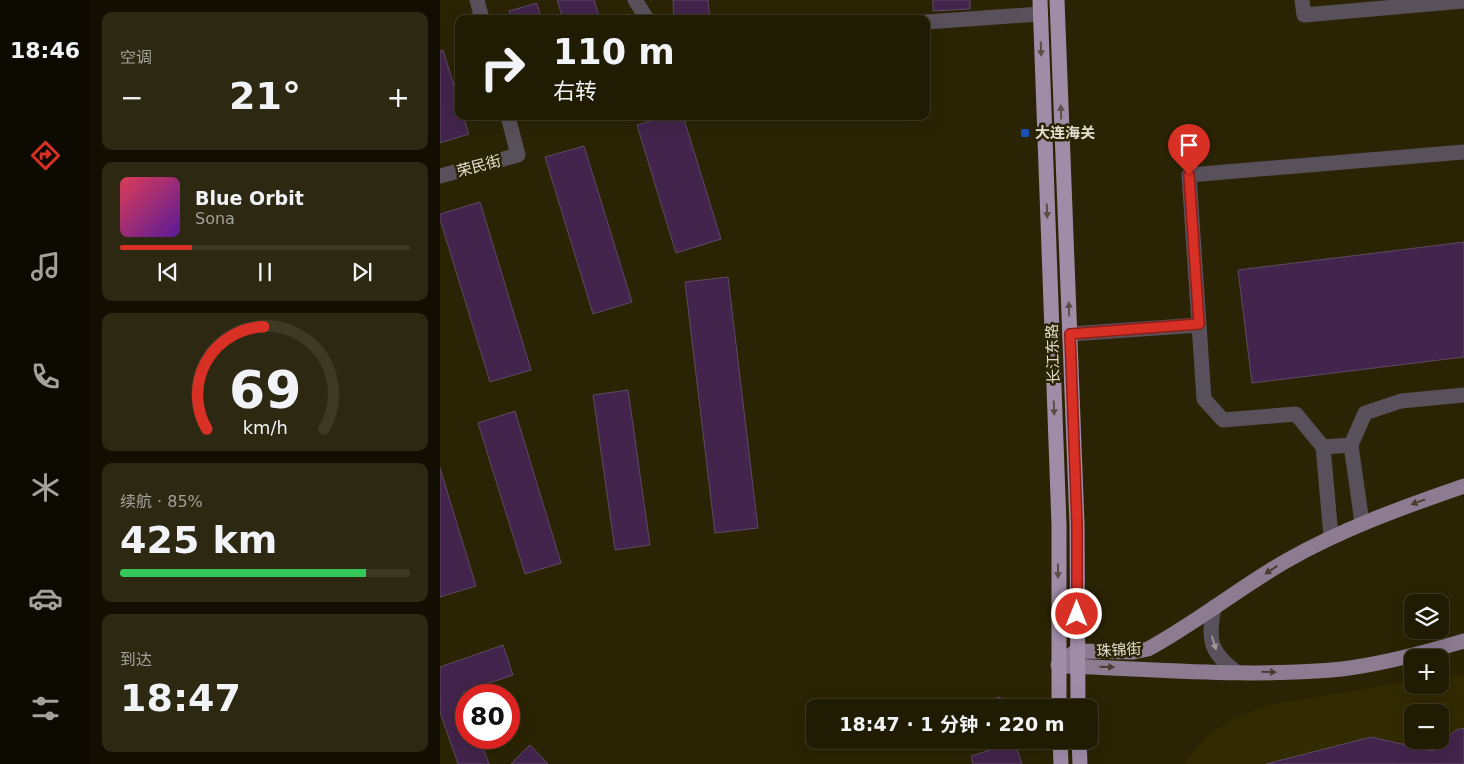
<!DOCTYPE html>
<html lang="zh">
<head>
<meta charset="utf-8">
<style>
	body { margin:0; font-family:"DejaVu Sans","Noto Sans SC",sans-serif; background:#2d2812; color:#f1f3f6; height:100vh; display:flex; flex-direction:column; font-size:19px; white-space:nowrap }
	* { box-sizing:border-box; margin:0 }
	p { font-size:16px; color:#a2a19a }
	.icon { flex:none; width:28px; height:28px; fill:none; stroke:currentColor; stroke-width:2; stroke-linecap:round; stroke-linejoin:round }
	.map { position:relative; flex:1; overflow:hidden }
	.drawer { display:flex; flex-direction:column; gap:12px; padding:12px; background:#120f02; width:350px }
	.drawer>* { flex:none }
	.banner { position:absolute; left:15px; top:15px; width:475px; height:105px; border-radius:10px; box-shadow:0 5px 20px #0002,0 0 0 1px #3d3925; background:#201b03; color:#f1f3f6; overflow:hidden }
	.buttons { position:absolute; left:964px; top:594px; display:grid; gap:10px }
	.buttons a { display:grid; place-items:center; width:45px; height:45px; border-radius:10px; background:#201b03; box-shadow:0 5px 20px #0002,0 0 0 1px #3d3925; font-size:25px }
	.speed { position:absolute; left:15px; top:684px; display:flex; gap:10px; font-size:25px; font-weight:700; text-align:center }
	.speed>* { display:grid; place-content:center; width:65px; height:65px; border-radius:50%; background:#201b03; box-shadow:0 5px 20px #0002,0 0 0 1px #3d3925; line-height:1 }
	.speed .limit { border:8px solid #d22; background:#fff; color:#111 }
	.pin { position:absolute; display:grid; place-items:center; width:42px; height:42px; color:#fff; margin:-51px -21px; border-radius:50% 50% 50% 0; rotate:-45deg; box-shadow:0 0 5px #0007 }
	.pin .icon { rotate:45deg }
	.me { position:absolute; width:55px; margin:-28px; rotate:0deg; stroke-linejoin:round; filter:drop-shadow(0 0 4px #0008) }
	.turn { display:flex; align-items:center; gap:18px; height:105px; padding:0 15px; font-size:22px }
	.turn .icon { width:65px; height:65px; stroke-width:2.5 }
	.turn b { display:block; font-size:35px; line-height:42px }
	.big { font-size:38px; font-weight:700; line-height:1.1 }
	.drawer .card { flex:1; display:flex; flex-direction:column; justify-content:center; gap:8px; min-width:0; padding:0 18px; border-radius:10px; background:#2d2812 }
	.drawer .dial { align-items:center; gap:0 }
	.dial svg { height:130px; overflow:visible; fill:none; stroke:#3d3925; stroke-width:7; stroke-linecap:round; text-anchor:middle }
	.dial text { fill:#f1f3f6; stroke:none }
	.song { display:flex; align-items:center; gap:15px }
	.cover { width:60px; height:60px; border-radius:8px; background:linear-gradient(135deg,hsl(350 70% 55%),hsl(270 70% 35%)) }
	.played { height:5px; border-radius:2px; background:linear-gradient(90deg,#d93025 25%,#3d3925 25%) }
	.keys { display:flex; justify-content:space-around; direction:ltr }
	.heat { display:flex; justify-content:space-between; align-items:center; font-size:28px; direction:ltr }
	.charge { height:8px; border-radius:4px; background:linear-gradient(90deg,#34c759 85%,#3d3925 0) }
	.trip { position:absolute; left:366px; top:699px; width:292px; height:50px; border-radius:10px; background:#201b03; box-shadow:0 5px 20px #0002,0 0 0 1px #3d3925; font-weight:700; line-height:50px; text-align:center }
	main { display:flex; flex:1; min-height:0 }
	.tabs { display:flex; flex-direction:column; width:90px; justify-content:space-around; align-items:center; background:#0d0b01; color:#a2a19a }
	.tabs .icon { width:35px; height:35px }
	.tabs .selected { color:#d93025 }
	.tabs b { font-size:22px; color:#f1f3f6 }
	.map>svg:first-child { display:block }
	.built { fill:#322a01; fill-rule:evenodd }
	.building { fill:#43244c; stroke:#5e4a64 }
	.lines { fill:none; stroke-linecap:round; stroke-linejoin:round }
	.minor { stroke:#58505b; stroke-width:15 }
	.major { stroke:#8d7b92; stroke-width:15 }
	.highway { stroke:#a18ca8; stroke-width:15 }
	.oneway { fill:#5a4e46 }
	.oneway2 { fill:#483e2f }
	.oneway3 { fill:#9d9794 }
	.route-casing { stroke:#8d1f18; stroke-width:12 }
	.route { stroke:#d93025; stroke-width:9 }
	.transit-dot { fill:#1a4fb4; stroke:#2a2404; stroke-width:2 }
	.labels { text-anchor:middle; stroke-width:5; stroke-linejoin:round; paint-order:stroke }
	.poi-label { font-size:15px; font-weight:bold; fill:#e2decd; stroke:#2a2404; text-anchor:start }
	.street-label { font-size:15px; fill:#e2decd; stroke:#2a2404 }
</style>
</head>
<body>
<main>
<nav class="tabs">
<b>18:46</b>
<svg class="icon selected" aria-label="directions" viewBox="0 0 24 24"><path d="M12 3l9 9-9 9-9-9zM9 14v-3h6M13 9l2 2-2 2"/></svg>
<svg class="icon" aria-label="music" viewBox="0 0 24 24"><path d="M9 18V5l10-2v13"/><circle cx="6" cy="18" r="3"/><circle cx="16" cy="16" r="3"/></svg>
<svg class="icon" aria-label="phone" viewBox="0 0 24 24"><path d="M5 4h4l2 5-3 2q2 4 5 5l2-3 5 2v4C11 20 4 13 5 4z"/></svg>
<svg class="icon" aria-label="climate" viewBox="0 0 24 24"><path d="M12 3v18M4 7l16 10M4 17L20 7"/></svg>
<svg class="icon" aria-label="car" viewBox="0 0 24 24"><path d="M5 17H2v-5l4-1 3-4h7l3 4 3 1v5h-3M9 17h6M6 11h13"/><circle cx="7" cy="17" r="2"/><circle cx="17" cy="17" r="2"/></svg>
<svg class="icon" aria-label="filters" viewBox="0 0 24 24"><path d="M4 7h16M4 17h16"/><circle cx="9" cy="7" r="2"/><circle cx="15" cy="17" r="2"/></svg>
</nav>
<section class="drawer">
<div class="card"><p>空调</p>
<div class="heat"><a>−</a><b class="big">21°</b><a>+</a></div>
</div>
<div class="card">
<div class="song"><i class="cover"></i><div><b>Blue Orbit</b><p>Sona</p></div></div>
<div class="played"></div>
<div class="keys"><svg class="icon" aria-label="previous" viewBox="0 0 24 24"><path d="M18 5L8 12l10 7zM5 5v14"/></svg><svg class="icon" aria-label="pause" viewBox="0 0 24 24"><path d="M8 5v14M16 5v14"/></svg><svg class="icon" aria-label="next" viewBox="0 0 24 24"><path d="M6 5l10 7-10 7zM19 5v14"/></svg></div>
</div>
<div class="card dial"><svg viewBox="0 0 100 80">
<path d="M14 69A42 42 0 1 1 86 69"/>
<path d="M14 69A42 42 0 0 1 49 6" stroke="#d93025"/>
<text x="50" y="56" font-size="32" font-weight="700">69</text>
<text x="50" y="72" font-size="11">km/h</text>
</svg></div>
<div class="card"><p>续航 · 85%</p><b class="big">425 km</b><div class="charge"></div></div>
<div class="card"><p>到达</p><b class="big">18:47</b></div>
</section>
<div class="map">
<svg width="1024" height="764" viewBox="0 0 1024 764">
	<rect width="100%" height="100%" fill="#2a2404"/>
	<path class="built" d="M1024 674V764H744L759 745 772 732 792 720 823 706 972 681V685H1000V677ZM972 712H1000V740H972Z"/>
	<path class="building" d="M117 0H154L160 19H123Z
		M233 0H268L270 19H234Z
		M493 0H530V9L493 11Z
		M97 3 101 19H71L69 11Z
		M3 50 19 102V116H23L29 134 0 143V51Z
		M227 116H243L281 239 236 253 197 125Z
		M144 146 192 302 153 314 105 157Z
		M40 202 91 370 50 382 0 219V214Z
		M1024 242V357L812 383 798 270Z
		M288 277 318 528 275 533 245 282Z
		M188 390 210 545 175 550 153 395Z
		M75 411 121 563 85 574 38 423Z
		M0 468 36 586 0 597Z
		M63 645 73 675 23 692 26 700V738H39L49 764H18L0 712V667Z
		M560 697 564 708H536L535 705Z
		M1024 728V764H826L931 737 993 751 1016 730Z
		M547 740H574L582 764H533L531 756 550 750Z
		M90 745 108 764H71Z"/>
	<g class="lines">
		<path class="minor" d="M37 0 42 19
			M195 0 207 19
			M862 0 864 15 1024 1
			M486 22 600 14
			M0 176 78 155 68 116
			M630 334 759 325
			M911 445 883 447 856 414 783 420 764 399 749 175 1024 152
			M883 447 891 536
			M922 523 911 445 925 413 961 401 1024 395
			M774 607C768 640 769 651 796 672"/>
		<path class="major" d="M618 665 636 651 693 652 708 649C756 623 799 588 846 561 902 529 963 507 1024 486
			M624 666C716 669 810 678 902 669 944 664 984 653 1024 641"/>
		<path class="highway" d="M600 0 619 525V708
			M617 0 637 524 638 708
			M620 740 621 764
			M639 740 640 764"/>
	</g>
	<defs><path id="oneway-solid" d="M-6-.8H1V-3.2L6.5 0L1 3.2V.8H-6Z" transform="scale(1.25)"/></defs>
	<g class="oneway">
		<use href="#oneway-solid" transform="translate(601 49) rotate(88)"/>
		<use href="#oneway-solid" transform="translate(621 112) rotate(-92)"/>
		<use href="#oneway-solid" transform="translate(607 211) rotate(88)"/>
		<use href="#oneway-solid" transform="translate(629 309) rotate(-92)"/>
		<use href="#oneway-solid" transform="translate(614 408) rotate(88)"/>
		<use href="#oneway-solid" transform="translate(618 571) rotate(90)"/>
	</g>
	<g class="oneway2">
		<use href="#oneway-solid" transform="translate(978 502) rotate(160)"/>
		<use href="#oneway-solid" transform="translate(831 570) rotate(147)"/>
		<use href="#oneway-solid" transform="translate(667 667) rotate(2)"/>
		<use href="#oneway-solid" transform="translate(829 672) rotate(1)"/>
	</g>
	<use class="oneway3" href="#oneway-solid" transform="translate(774 643) rotate(73)"/>
	<g class="lines">
		<defs>
			<path id="route" d="M637 614V524L630 334 759 324 749 175"/>
		</defs>
		<use href="#route" class="route-casing"/>
		<use href="#route" class="route"/>
	</g>
	<rect class="transit-dot" x="580" y="128" width="10" height="10" rx="2.5"/>
	<g class="labels">
		<g class="poi-label">
			<text x="595" y="138">大连海关</text>
		</g>
		<g class="street-label">
			<text transform="translate(39 166) rotate(-15)" y="5">荣民街</text>
			<text transform="translate(613 354) rotate(-92)" y="5">长江东路</text>
			<text transform="translate(679 650) rotate(-3)" y="5">珠锦街</text>
		</g>
	</g>
</svg>
<div class="buttons">
<a><svg class="icon" aria-label="layers" viewBox="0 0 24 24"><path d="M12 4l9 5-9 5-9-5zM3 14l9 5 9-5"/></svg></a>
<a>+</a>
<a>−</a>
</div>
<div class="speed"><div class="limit">80</div></div>
<div class="pin" style="left:749px;top:175px;background:#d93025"><svg class="icon" aria-label="arrive" viewBox="0 0 24 24"><path d="M6 21V4h12l-3 4 3 4H6"/></svg></div>
<svg class="me" style="left:637px;top:614px" viewBox="-20 -20 40 40"><circle r="17" fill="#d93025" stroke="#fff" stroke-width="3"/><path d="M0-11L8 9 0 5-8 9z" fill="#fff"/></svg>
<div class="trip">18:47 · 1 分钟 · 220 m</div>
<div class="banner">
<div class="turn"><svg class="icon" aria-label="right" viewBox="0 0 24 24"><path d="M7 20v-9h11M14 6l5 5-5 5"/></svg><div><b>110 m</b>右转</div></div>
</div>
</div>
</main>
</body>
</html>
